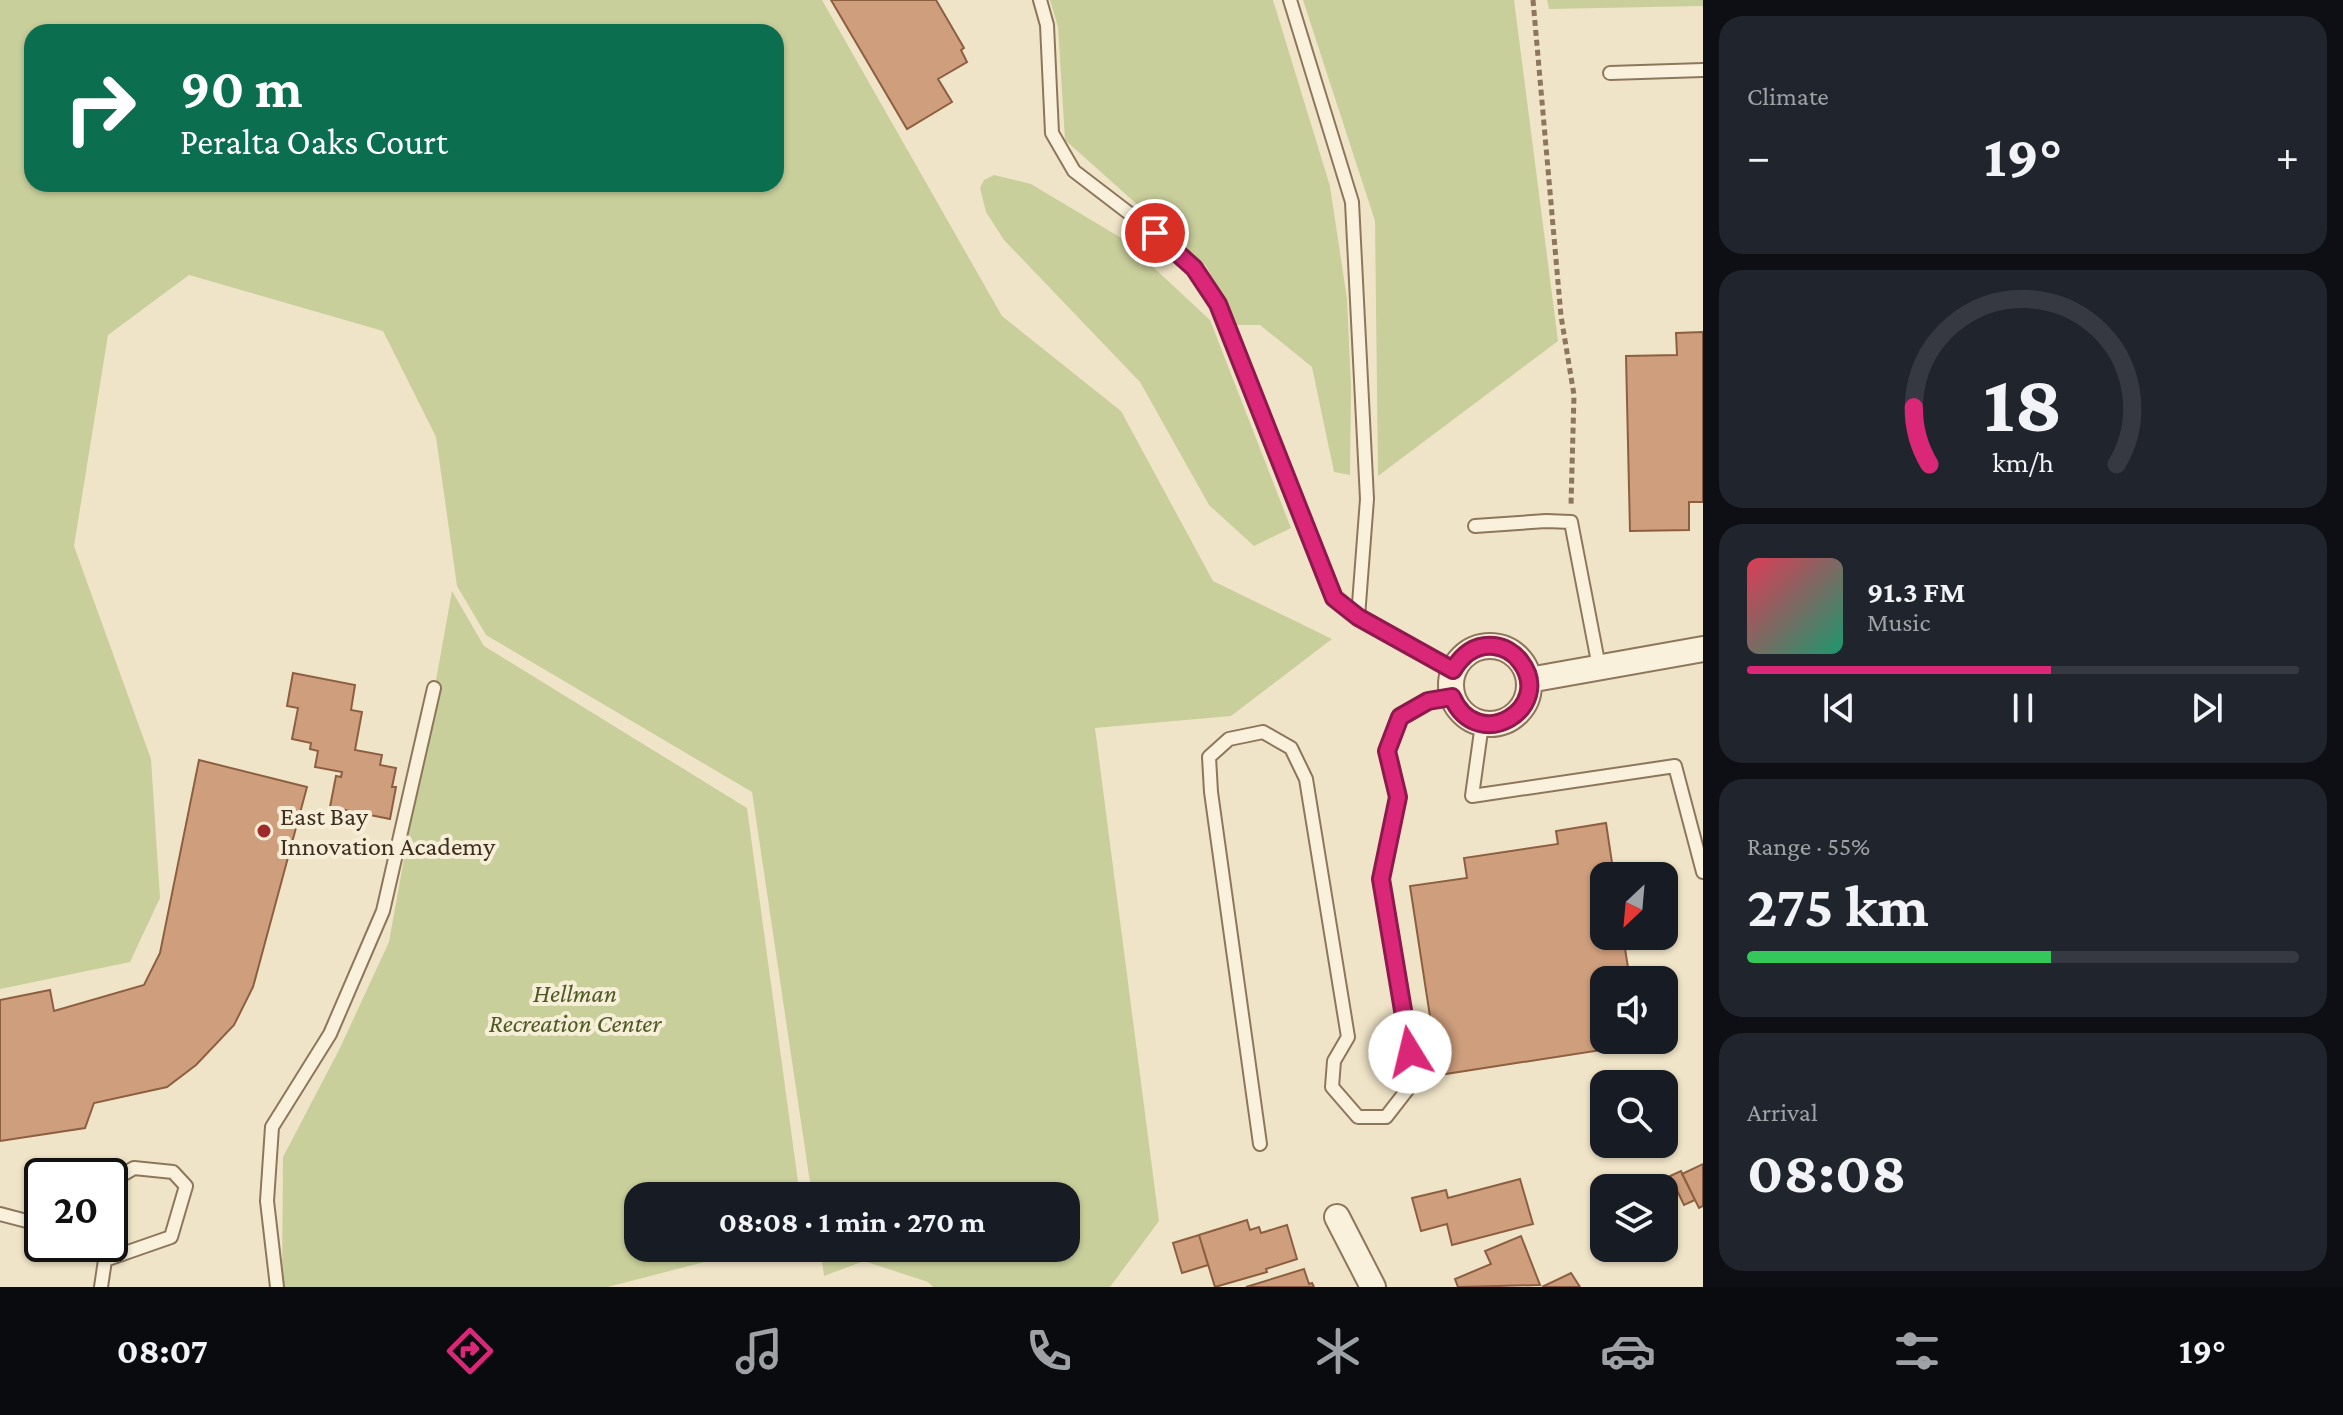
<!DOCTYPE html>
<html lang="en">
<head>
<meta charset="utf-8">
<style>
	body { margin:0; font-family:"Crimson Pro",serif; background:#20242c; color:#f1f3f6; height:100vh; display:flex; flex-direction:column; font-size:30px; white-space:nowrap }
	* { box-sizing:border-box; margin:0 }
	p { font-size:26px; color:#9ea1a6 }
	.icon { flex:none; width:44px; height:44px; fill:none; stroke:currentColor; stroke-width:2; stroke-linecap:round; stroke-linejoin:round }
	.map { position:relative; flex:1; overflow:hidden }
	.side { display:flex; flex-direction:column; gap:16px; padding:16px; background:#0d0f14; width:640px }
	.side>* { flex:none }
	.top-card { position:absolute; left:24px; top:24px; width:760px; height:168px; border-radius:24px; box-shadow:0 2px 6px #0004; background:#0b6e4f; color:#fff; overflow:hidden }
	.needle { width:52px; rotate:206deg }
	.buttons { position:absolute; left:1590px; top:862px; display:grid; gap:16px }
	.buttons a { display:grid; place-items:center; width:88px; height:88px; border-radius:16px; background:#171b24; box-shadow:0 2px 6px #0004; font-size:40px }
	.speed { position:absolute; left:24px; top:1158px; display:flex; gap:16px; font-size:40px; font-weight:700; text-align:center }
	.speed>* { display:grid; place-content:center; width:104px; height:104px; border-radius:50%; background:#171b24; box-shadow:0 2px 6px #0004; line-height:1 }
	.speed .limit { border:4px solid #111; border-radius:12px; background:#fff; color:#111 }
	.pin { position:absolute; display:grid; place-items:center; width:68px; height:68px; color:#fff; margin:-34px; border:4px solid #fff; border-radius:50%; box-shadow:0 2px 8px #0007 }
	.me { position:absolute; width:88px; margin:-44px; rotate:351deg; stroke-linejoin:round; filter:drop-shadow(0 0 6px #0008) }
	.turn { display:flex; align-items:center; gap:28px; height:168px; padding:0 24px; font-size:36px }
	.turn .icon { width:104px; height:104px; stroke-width:2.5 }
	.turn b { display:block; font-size:56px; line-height:68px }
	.big { font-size:60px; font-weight:700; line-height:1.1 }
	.side .card { flex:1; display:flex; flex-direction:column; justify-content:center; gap:12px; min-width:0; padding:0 28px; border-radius:24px; background:#20242c }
	.side .dial { align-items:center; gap:0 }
	.dial svg { height:208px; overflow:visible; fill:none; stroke:#363941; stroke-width:7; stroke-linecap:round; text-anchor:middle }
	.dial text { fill:#f1f3f6; stroke:none }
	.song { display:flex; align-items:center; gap:24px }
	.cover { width:96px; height:96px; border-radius:12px; background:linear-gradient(135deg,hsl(350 70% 55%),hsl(160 70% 35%)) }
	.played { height:8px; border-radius:4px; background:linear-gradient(90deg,#db2777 55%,#363941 55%) }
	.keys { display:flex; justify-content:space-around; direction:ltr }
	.heat { display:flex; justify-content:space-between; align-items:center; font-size:44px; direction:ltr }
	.charge { height:12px; border-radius:6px; background:linear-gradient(90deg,#34c759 55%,#363941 0) }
	.trip { position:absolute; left:624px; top:1182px; width:456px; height:80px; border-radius:24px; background:#171b24; box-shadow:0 2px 6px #0004; font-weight:700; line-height:80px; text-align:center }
	.tab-bar { display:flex; height:128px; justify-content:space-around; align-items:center; background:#090b0e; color:#9ea1a6 }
	.tab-bar .icon { width:56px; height:56px }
	.tab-bar .on { color:#db2777 }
	.tab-bar b { font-size:36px; color:#f1f3f6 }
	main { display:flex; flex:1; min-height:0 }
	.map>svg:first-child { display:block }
	.green { fill:#c9cf9b; fill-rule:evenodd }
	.building { fill:#cf9f7d; stroke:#8d5f41; stroke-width:2 }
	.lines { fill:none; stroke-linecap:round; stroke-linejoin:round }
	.service-casing { stroke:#8d765c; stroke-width:16 }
	.minor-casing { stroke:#8d765c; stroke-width:28 }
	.path { stroke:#8d765c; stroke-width:5; stroke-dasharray:6 4; stroke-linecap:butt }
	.service { stroke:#faf1dc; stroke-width:12 }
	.minor { stroke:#faf1dc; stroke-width:24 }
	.route-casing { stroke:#8e194d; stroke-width:20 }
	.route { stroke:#db2777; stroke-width:14 }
	.poi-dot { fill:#9e2a2b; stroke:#f7eed8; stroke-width:3 }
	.labels { text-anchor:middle; stroke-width:8; stroke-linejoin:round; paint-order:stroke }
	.poi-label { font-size:26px; fill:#3d2e20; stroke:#f7eed8; text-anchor:start }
	.park-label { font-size:26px; font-style:italic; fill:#4d5a26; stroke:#f7eed8 }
</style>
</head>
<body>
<main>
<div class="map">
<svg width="1703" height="1287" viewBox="0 0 1703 1287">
	<rect width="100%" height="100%" fill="#f0e4c8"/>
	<path class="green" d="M0 0H822L1002 316 1121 411 1213 581 1332 639 1231 716 1095 728 1159 1221 1110 1287H933L928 1282 864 1261 824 1276 820 1248H1066V1196H812L752 792 486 635 457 586 436 437 383 331 189 275 108 335 74 546 151 759 160 898 130 962 0 989ZM32 32H776V184H32Z
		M1050 0H1273L1330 186 1347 299 1351 386 1350 475 1334 472 1312 367 1260 325H1237L1206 266 1065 140 1058 27Z
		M1303 0H1514L1558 341 1378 476 1375 221Z
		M1547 0H1703V6L1549 9Z
		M994 175 1031 184 1123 239 1210 320 1291 528 1254 546 1209 505 1140 382 1004 240 986 212 980 188 984 180Z
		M452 591 484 646 747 808 800 1196H638V1248H758L608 1287H282L283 1157 339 1050 389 942Z"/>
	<path class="building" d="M831 0H936L964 48 961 50 967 62 938 79 952 102 907 129Z
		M1703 332V502H1689V530L1630 531 1626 356 1677 355 1676 333Z
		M293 673 355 685 351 710 362 712 355 750 382 755 380 765 396 768 392 787H396L390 819 330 807 336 776 341 777 342 772 315 767 318 751 310 749 311 743 292 739 298 708 287 706Z
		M199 760 307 787 253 987 234 1025 196 1065 167 1087 94 1103 85 1128 0 1141V1000L50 990 54 1011 144 985 160 953Z
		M1606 823 1614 876H1604V936H1623L1630 980H1604V1040H1639L1640 1044 1439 1075 1410 886 1467 878 1464 858 1558 844 1556 831Z
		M1703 1164V1206L1699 1208 1682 1174Z
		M1681 1171 1695 1200 1684 1205 1670 1176Z
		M1520 1179 1533 1224 1452 1245 1447 1224 1421 1231 1412 1198 1446 1190 1448 1198Z
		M1247 1220 1250 1230 1259 1227 1261 1233 1287 1225 1297 1259 1266 1269 1267 1272 1215 1287 1199 1235Z
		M1199 1235 1208 1265 1182 1273 1173 1243Z
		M1521 1236 1540 1285 1458 1287 1455 1279 1491 1264 1485 1251Z
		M1304 1269 1309 1284 1312 1283 1314 1287H1246Z
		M1571 1273 1580 1287H1542Z"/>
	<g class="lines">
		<defs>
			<path id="service" d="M1040 0 1047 25 1052 133 1074 171 1155 233 1194 268 1218 304 1334 598 1358 617 1453 670
				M1290 0 1352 202 1367 499 1358 617
				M1610 73 1703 70
				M1475 526 1546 521 1571 522 1599 667
				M1482 724 1472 796 1675 766 1703 872
				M1260 1144 1211 792 1209 757 1229 739 1263 732 1291 748 1306 779 1348 1037 1334 1061 1332 1087 1358 1117H1386L1414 1081 1381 879 1398 797 1387 751 1400 717 1428 701 1452 697
				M0 1214 42 1225
				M101 1287 105 1260 171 1237 186 1186 173 1172 134 1168 110 1182
				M277 1287 267 1201 272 1127 330 1034 383 911 434 688"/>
			<path id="minor" d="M1451 685a39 39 0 1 1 78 0a39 39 0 1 1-78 0Z
				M1529 680 1703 649
				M1337 1217 1373 1287"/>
		</defs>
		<use href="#service" class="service-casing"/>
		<use href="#minor" class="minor-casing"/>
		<path class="path" d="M1533 0 1561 316 1574 395 1571 505"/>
		<use href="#service" class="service"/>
		<use href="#minor" class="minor"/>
	</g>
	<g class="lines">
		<defs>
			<path id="route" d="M1155 233 1194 268 1218 304 1334 598 1358 617 1453 670C1462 655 1475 644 1494 646 1504 647 1514 653 1520 661 1556 707 1478 756 1452 697L1428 701 1400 717 1387 751 1398 797 1381 879 1410 1052"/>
		</defs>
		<use href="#route" class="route-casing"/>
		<use href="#route" class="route"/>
	</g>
	<circle class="poi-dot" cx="264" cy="831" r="8"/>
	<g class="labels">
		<g class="poi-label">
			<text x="280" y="825">East Bay<tspan x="280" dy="30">Innovation Academy</tspan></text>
		</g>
		<g class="park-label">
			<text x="575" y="1002">Hellman<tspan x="575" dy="30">Recreation Center</tspan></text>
		</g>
	</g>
</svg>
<div class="buttons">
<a><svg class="needle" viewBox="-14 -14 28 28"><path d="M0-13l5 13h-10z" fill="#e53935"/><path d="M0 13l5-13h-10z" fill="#9ea1a6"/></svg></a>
<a><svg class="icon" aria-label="sound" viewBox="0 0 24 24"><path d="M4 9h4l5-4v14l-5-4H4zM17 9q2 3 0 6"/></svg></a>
<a><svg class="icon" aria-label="search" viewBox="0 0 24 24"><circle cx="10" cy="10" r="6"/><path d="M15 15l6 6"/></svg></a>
<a><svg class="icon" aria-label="layers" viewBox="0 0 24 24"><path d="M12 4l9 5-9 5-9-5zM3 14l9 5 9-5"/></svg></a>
</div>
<div class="speed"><div class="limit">20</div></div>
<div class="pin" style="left:1155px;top:233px;background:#d93025"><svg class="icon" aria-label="arrive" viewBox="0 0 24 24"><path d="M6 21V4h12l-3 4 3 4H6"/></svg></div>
<svg class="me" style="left:1410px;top:1052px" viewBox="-20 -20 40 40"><circle r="19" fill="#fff"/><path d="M0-13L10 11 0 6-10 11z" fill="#db2777"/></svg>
<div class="trip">08:08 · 1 min · 270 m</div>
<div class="top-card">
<div class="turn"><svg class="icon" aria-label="right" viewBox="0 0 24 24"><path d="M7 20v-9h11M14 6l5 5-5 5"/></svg><div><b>90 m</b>Peralta Oaks Court</div></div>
</div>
</div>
<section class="side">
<div class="card"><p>Climate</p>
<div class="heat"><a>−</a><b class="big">19°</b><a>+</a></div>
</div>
<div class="card dial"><svg viewBox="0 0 100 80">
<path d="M14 69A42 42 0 1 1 86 69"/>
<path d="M14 69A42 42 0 0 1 8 47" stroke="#db2777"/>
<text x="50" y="56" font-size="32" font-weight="700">18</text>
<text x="50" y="72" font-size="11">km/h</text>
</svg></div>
<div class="card">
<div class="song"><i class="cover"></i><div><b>91.3 FM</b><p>Music</p></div></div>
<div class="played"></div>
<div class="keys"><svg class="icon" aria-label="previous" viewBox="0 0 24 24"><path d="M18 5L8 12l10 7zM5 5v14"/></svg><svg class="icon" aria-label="pause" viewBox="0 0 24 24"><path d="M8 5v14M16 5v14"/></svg><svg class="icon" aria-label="next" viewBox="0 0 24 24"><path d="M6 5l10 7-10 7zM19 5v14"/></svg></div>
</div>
<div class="card"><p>Range · 55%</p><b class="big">275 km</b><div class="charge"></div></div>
<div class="card"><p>Arrival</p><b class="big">08:08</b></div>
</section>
</main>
<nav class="tab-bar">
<b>08:07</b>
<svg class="icon on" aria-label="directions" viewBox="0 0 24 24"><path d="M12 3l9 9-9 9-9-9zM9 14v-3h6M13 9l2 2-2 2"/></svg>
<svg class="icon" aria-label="music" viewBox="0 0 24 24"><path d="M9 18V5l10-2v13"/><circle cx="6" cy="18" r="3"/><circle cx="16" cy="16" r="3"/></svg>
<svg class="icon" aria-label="phone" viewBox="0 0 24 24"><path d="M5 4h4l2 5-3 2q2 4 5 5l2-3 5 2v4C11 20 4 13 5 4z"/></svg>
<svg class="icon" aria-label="climate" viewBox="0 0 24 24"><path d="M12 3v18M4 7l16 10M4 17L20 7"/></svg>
<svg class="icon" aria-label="car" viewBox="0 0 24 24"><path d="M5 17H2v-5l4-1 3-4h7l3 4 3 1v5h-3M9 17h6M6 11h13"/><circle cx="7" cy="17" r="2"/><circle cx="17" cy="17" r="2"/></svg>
<svg class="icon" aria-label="filters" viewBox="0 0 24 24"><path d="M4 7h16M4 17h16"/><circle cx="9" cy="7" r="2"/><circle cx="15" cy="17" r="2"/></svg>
<b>19°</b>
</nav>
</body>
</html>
